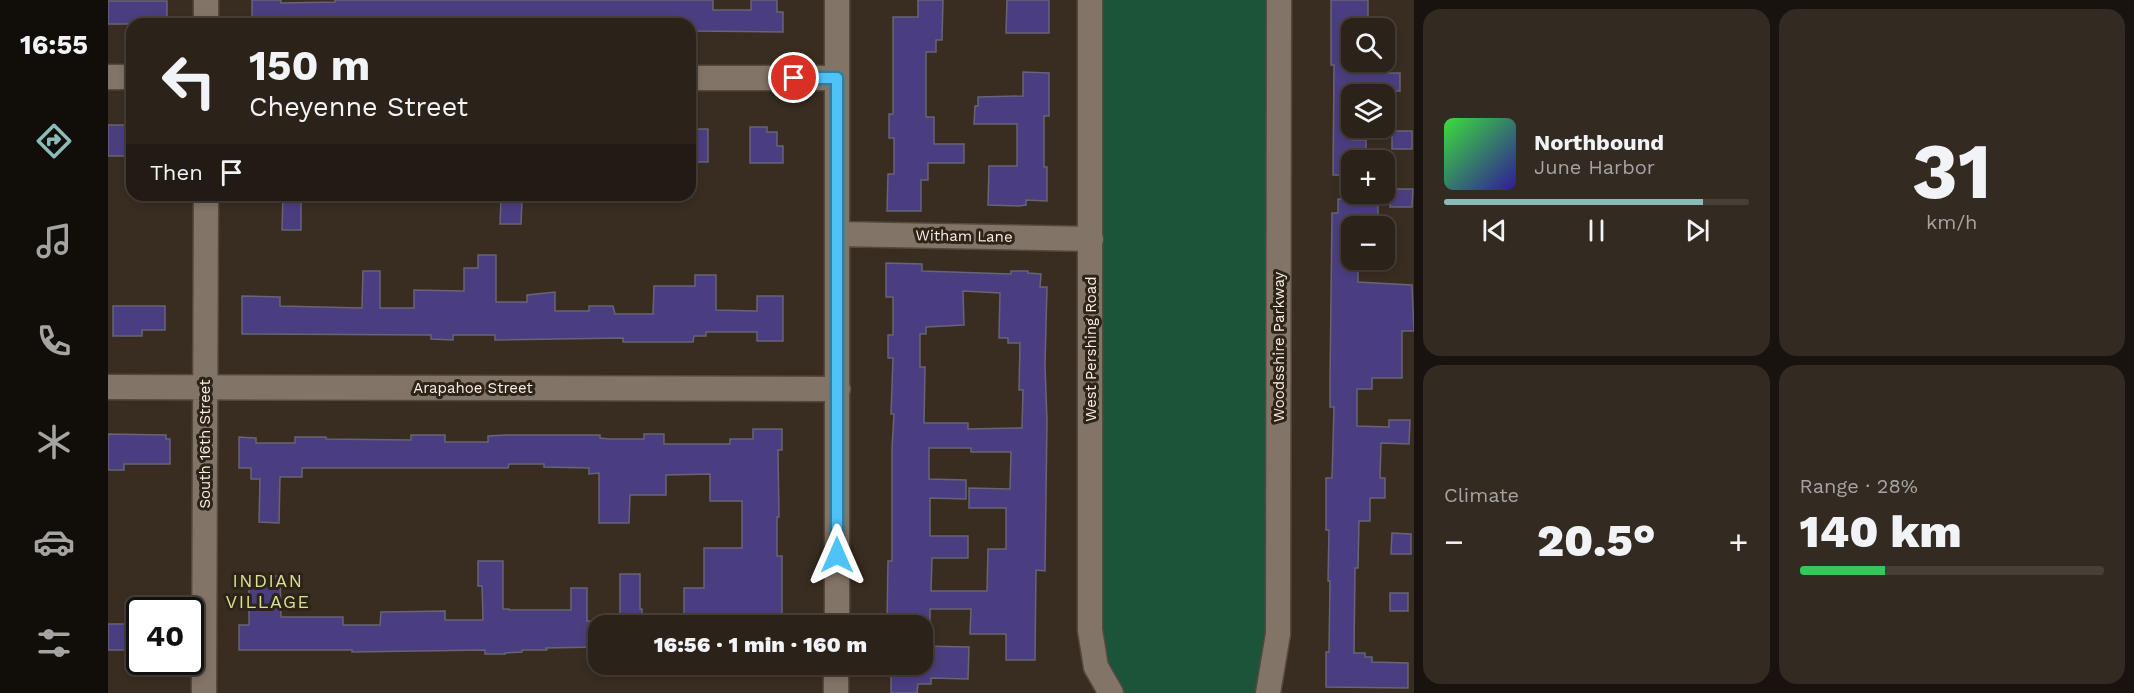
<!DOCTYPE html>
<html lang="en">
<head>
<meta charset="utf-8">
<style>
	body { margin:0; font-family:"Work Sans",sans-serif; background:#332a22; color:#f1f3f6; height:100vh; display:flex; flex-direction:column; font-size:22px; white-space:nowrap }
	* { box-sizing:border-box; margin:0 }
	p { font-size:20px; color:#a6a4a2 }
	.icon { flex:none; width:33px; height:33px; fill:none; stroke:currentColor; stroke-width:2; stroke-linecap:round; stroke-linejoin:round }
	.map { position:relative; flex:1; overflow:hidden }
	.drawer { display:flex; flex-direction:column; gap:9px; padding:9px; background:#18130e; width:720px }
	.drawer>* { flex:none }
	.top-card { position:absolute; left:18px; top:18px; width:570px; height:183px; border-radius:18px; box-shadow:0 3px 9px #0003,0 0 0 2px #473f38; background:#2b2219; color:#f1f3f6; overflow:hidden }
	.fabs { position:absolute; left:1233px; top:18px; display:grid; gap:12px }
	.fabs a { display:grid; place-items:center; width:54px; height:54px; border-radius:12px; background:#2b2219; box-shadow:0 3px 9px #0003,0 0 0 2px #473f38; font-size:30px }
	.speed { position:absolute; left:18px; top:597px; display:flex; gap:12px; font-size:30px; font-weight:700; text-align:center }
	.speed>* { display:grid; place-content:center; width:78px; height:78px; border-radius:50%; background:#2b2219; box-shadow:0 3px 9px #0003,0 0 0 2px #473f38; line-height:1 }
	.speed .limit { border:3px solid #111; border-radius:9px; background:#fff; color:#111 }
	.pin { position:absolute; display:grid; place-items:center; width:51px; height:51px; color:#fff; margin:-26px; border:3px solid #fff; border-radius:50%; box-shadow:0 2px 6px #0007 }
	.me { position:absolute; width:66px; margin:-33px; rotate:0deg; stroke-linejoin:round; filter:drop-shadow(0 0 4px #0008) }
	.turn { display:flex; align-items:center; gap:21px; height:126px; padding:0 24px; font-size:27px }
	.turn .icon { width:78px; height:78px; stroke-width:2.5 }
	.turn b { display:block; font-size:42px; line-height:51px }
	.then { display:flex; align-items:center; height:57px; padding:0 24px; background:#0003; gap:12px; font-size:22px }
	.big { font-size:45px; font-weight:800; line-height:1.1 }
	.drawer .card { flex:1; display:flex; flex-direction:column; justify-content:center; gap:9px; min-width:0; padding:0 21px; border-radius:18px; background:#332a22 }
	.drawer .dial { align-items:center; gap:0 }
	.dial b { font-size:78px; line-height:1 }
	.song { display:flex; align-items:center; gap:18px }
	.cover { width:72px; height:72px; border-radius:9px; background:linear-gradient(135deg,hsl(120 70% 55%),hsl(250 70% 35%)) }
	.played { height:6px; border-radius:3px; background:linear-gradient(90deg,#8bbbb9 85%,#473f38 85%) }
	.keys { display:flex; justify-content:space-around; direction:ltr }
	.heat { display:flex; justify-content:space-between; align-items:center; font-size:33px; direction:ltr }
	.charge { height:9px; border-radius:4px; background:linear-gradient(90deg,#34c759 28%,#473f38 0) }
	.drawer .tiles { flex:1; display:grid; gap:9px; grid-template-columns:repeat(2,1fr) }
	.trip { position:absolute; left:480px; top:615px; width:345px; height:60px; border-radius:18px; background:#2b2219; box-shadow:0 3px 9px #0003,0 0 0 2px #473f38; font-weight:800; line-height:60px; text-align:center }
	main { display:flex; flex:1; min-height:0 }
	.tabs { display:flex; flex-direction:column; width:108px; justify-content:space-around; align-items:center; background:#110e0a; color:#a6a4a2 }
	.tabs .icon { width:42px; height:42px }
	.tabs .on { color:#8bbbb9 }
	.tabs b { font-size:27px; color:#f1f3f6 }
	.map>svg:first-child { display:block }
	.green { fill:#1b5439 }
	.building { fill:#4b3e80; stroke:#666476; stroke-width:1.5; fill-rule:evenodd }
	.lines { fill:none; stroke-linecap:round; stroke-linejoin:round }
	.minor-casing { stroke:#53493f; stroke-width:27 }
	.minor { stroke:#827466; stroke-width:24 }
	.route-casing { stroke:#337fa1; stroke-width:15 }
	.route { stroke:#4fc3f7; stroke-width:10 }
	.labels { text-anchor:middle; stroke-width:6; stroke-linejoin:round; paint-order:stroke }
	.street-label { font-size:15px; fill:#f6eee7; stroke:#2e2317 }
	.quarter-label { font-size:18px; letter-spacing:1.5px; fill:#d6e194; stroke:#2e2317 }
</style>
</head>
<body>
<main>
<nav class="tabs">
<b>16:55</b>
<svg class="icon on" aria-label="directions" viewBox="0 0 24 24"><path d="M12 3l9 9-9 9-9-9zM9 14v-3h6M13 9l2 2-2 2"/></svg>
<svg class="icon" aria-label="music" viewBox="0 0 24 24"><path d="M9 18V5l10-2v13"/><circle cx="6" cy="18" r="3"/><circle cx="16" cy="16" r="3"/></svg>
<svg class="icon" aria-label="phone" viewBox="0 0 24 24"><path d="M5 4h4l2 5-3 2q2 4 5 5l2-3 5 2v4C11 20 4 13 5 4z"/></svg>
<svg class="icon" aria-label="climate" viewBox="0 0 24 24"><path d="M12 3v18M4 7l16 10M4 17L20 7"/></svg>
<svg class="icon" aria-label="car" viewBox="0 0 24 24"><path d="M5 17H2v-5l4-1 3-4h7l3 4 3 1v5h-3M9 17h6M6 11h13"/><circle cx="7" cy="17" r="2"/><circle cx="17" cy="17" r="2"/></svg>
<svg class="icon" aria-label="filters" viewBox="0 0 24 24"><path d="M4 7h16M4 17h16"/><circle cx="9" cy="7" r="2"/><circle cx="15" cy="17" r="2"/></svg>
</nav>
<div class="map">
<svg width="1306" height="693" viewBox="0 0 1306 693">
	<rect width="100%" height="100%" fill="#392d21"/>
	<path class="green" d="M982 0H1171L1160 693H1003L988 667Z"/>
	<path class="building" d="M144 0H173V3L227 2V0H605V10H643V0H669V12H675V32L587 31V27H582V24H144Z
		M810 0H835L834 40H828V52H818V117H826V144H856V163H820V180H813V211H779L780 174H786V138H781V114H785V17H810Z
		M899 0H941V33H898Z
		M1223 0H1260V28H1244V62H1280V73H1292V91H1259L1263 94H1244V140H1258V160H1244V175H1225L1226 65H1223Z
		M0 1H59V24H0Z
		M915 72 941 73V116H936V167H939V201L918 200V205L911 206 880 205 881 166H909V124H866L867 106H870V97L915 96Z
		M0 125H24V156H0Z
		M642 127H659V132H669V146H675V163H642Z
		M582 129H600V162H582Z
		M1284 131H1304V149H1284Z
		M1282 189H1305L1304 207H1282Z
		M175 195H193V230H174Z
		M393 199 414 200 413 224H392Z
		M1230 199 1270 200V226H1244V260H1250V282L1304 285 1306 331H1294V378H1264V389H1249V426L1281 427V420H1302L1301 444 1273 443 1272 478H1277V498H1262V521H1251L1250 568H1247L1246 653H1257V657H1264V662L1300 663V688L1218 687V652H1221L1222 581H1220L1221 530H1218V478H1224L1226 407H1222V380L1224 213H1230Z
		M370 255H388V302H419V295L447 292V311H481V306H505L507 314H545L546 286H587V275H608V310L649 311V296H675V341H649V332H598V336H586L585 342H515V338L387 340V335H345V340L323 339V335L134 334V296L172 297V306L254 308 255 271H272V308H306V290L356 291V268H370Z
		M778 263 814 264V271L903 274V271H920V273L933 274 932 287H939L937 365 939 421 937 571 928 570 927 660H898V634H862L863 609H822V626H782V623H779L780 561H784V448L786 414H783L785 358H780V335H785V297H778ZM855 291 892 293 891 338H900V343H912L911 390H915L914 428 860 429V423H816L817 367H812V334H818V327L856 325ZM821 448H863V452H903L902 489 861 488V508H898V549H880L879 591H823L824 558H860V536H822V498L858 499V480L821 479Z
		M5 306H57V330H34V336H5Z
		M645 429H674V450H670L671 517H669V556H674V626H576V588H596V548H634V501H602V474L558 475V495H522L521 523H491V473L481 474V468L436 467V464H401L400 468H194V477H172L171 523 151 522 152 479H143V468H131V437L148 438V443H187V437H218V439L303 440V435H337V442H380V436L397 435H492V438L501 439H536V434H556V444H622V439H645Z
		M0 434 58 435V439H62V464H16V470H0Z
		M1284 533 1303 534V554H1283Z
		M370 561H395V609H401V610H463V588H479V621H490V647L438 648 439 650H414V652L397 653V654H377V650L244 652V650H131V625H141V576H172L173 617H235V625H272L273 612 337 611V620H375L374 586H370Z
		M512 574H532V609H534V626H512Z
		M1282 593H1300V611H1282Z
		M0 624H32V650H0Z
		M814 646 861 647 860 679 823 678V684H810L809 693H783V664H814Z"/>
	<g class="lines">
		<defs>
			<path id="minor" d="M982 0V630L988 667 1003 693
				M98 24V0
				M0 77H24
				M582 78H729
				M729 234 983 239
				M0 387 730 389
				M729 626V0
				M96 693 98 195
				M728 693V664
				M1160 693 1170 634 1171 0"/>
		</defs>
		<use href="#minor" class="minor-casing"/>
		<use href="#minor" class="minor"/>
	</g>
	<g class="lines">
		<defs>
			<path id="route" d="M686 78H729V555"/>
		</defs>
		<use href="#route" class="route-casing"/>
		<use href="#route" class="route"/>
	</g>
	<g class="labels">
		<g class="street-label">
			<text transform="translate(856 236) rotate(1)" y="5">Witham Lane</text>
			<text transform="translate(1171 347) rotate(-90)" y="5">Woodsshire Parkway</text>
			<text transform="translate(983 349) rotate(-90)" y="5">West Pershing Road</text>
			<text x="365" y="393">Arapahoe Street</text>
			<text transform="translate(97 444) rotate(-90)" y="5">South 16th Street</text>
		</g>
		<g class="quarter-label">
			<text x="160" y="587">INDIAN<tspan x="160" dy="21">VILLAGE</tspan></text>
		</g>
	</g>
</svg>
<div class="fabs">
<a><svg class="icon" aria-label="search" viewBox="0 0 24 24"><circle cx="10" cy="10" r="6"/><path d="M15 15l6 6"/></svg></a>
<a><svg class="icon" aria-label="layers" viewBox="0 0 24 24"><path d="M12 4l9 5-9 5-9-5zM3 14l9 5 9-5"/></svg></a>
<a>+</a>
<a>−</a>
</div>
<div class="speed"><div class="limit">40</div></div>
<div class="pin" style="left:686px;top:78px;background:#d93025"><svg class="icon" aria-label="arrive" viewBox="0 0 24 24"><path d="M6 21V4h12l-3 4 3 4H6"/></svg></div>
<svg class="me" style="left:729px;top:555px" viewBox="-20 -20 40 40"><path d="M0-17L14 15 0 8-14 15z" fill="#4fc3f7" stroke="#fff" stroke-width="4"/></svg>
<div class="trip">16:56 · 1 min · 160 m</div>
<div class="top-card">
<div class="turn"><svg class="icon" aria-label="left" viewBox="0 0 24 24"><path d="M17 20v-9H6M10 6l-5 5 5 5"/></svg><div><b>150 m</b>Cheyenne Street</div></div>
<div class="then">Then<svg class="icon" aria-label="arrive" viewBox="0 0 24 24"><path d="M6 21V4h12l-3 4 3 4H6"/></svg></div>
</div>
</div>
<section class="drawer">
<div class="tiles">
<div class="card">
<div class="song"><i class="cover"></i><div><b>Northbound</b><p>June Harbor</p></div></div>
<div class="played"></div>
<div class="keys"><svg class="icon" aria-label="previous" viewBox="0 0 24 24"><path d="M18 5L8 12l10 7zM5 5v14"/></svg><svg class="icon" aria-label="pause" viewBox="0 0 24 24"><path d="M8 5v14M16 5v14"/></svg><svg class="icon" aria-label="next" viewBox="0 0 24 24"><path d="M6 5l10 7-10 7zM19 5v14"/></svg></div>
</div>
<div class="card dial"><b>31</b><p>km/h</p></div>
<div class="card"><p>Climate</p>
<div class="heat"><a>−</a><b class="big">20.5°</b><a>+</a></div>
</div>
<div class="card"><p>Range · 28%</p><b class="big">140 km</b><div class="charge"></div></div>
</div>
</section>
</main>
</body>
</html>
